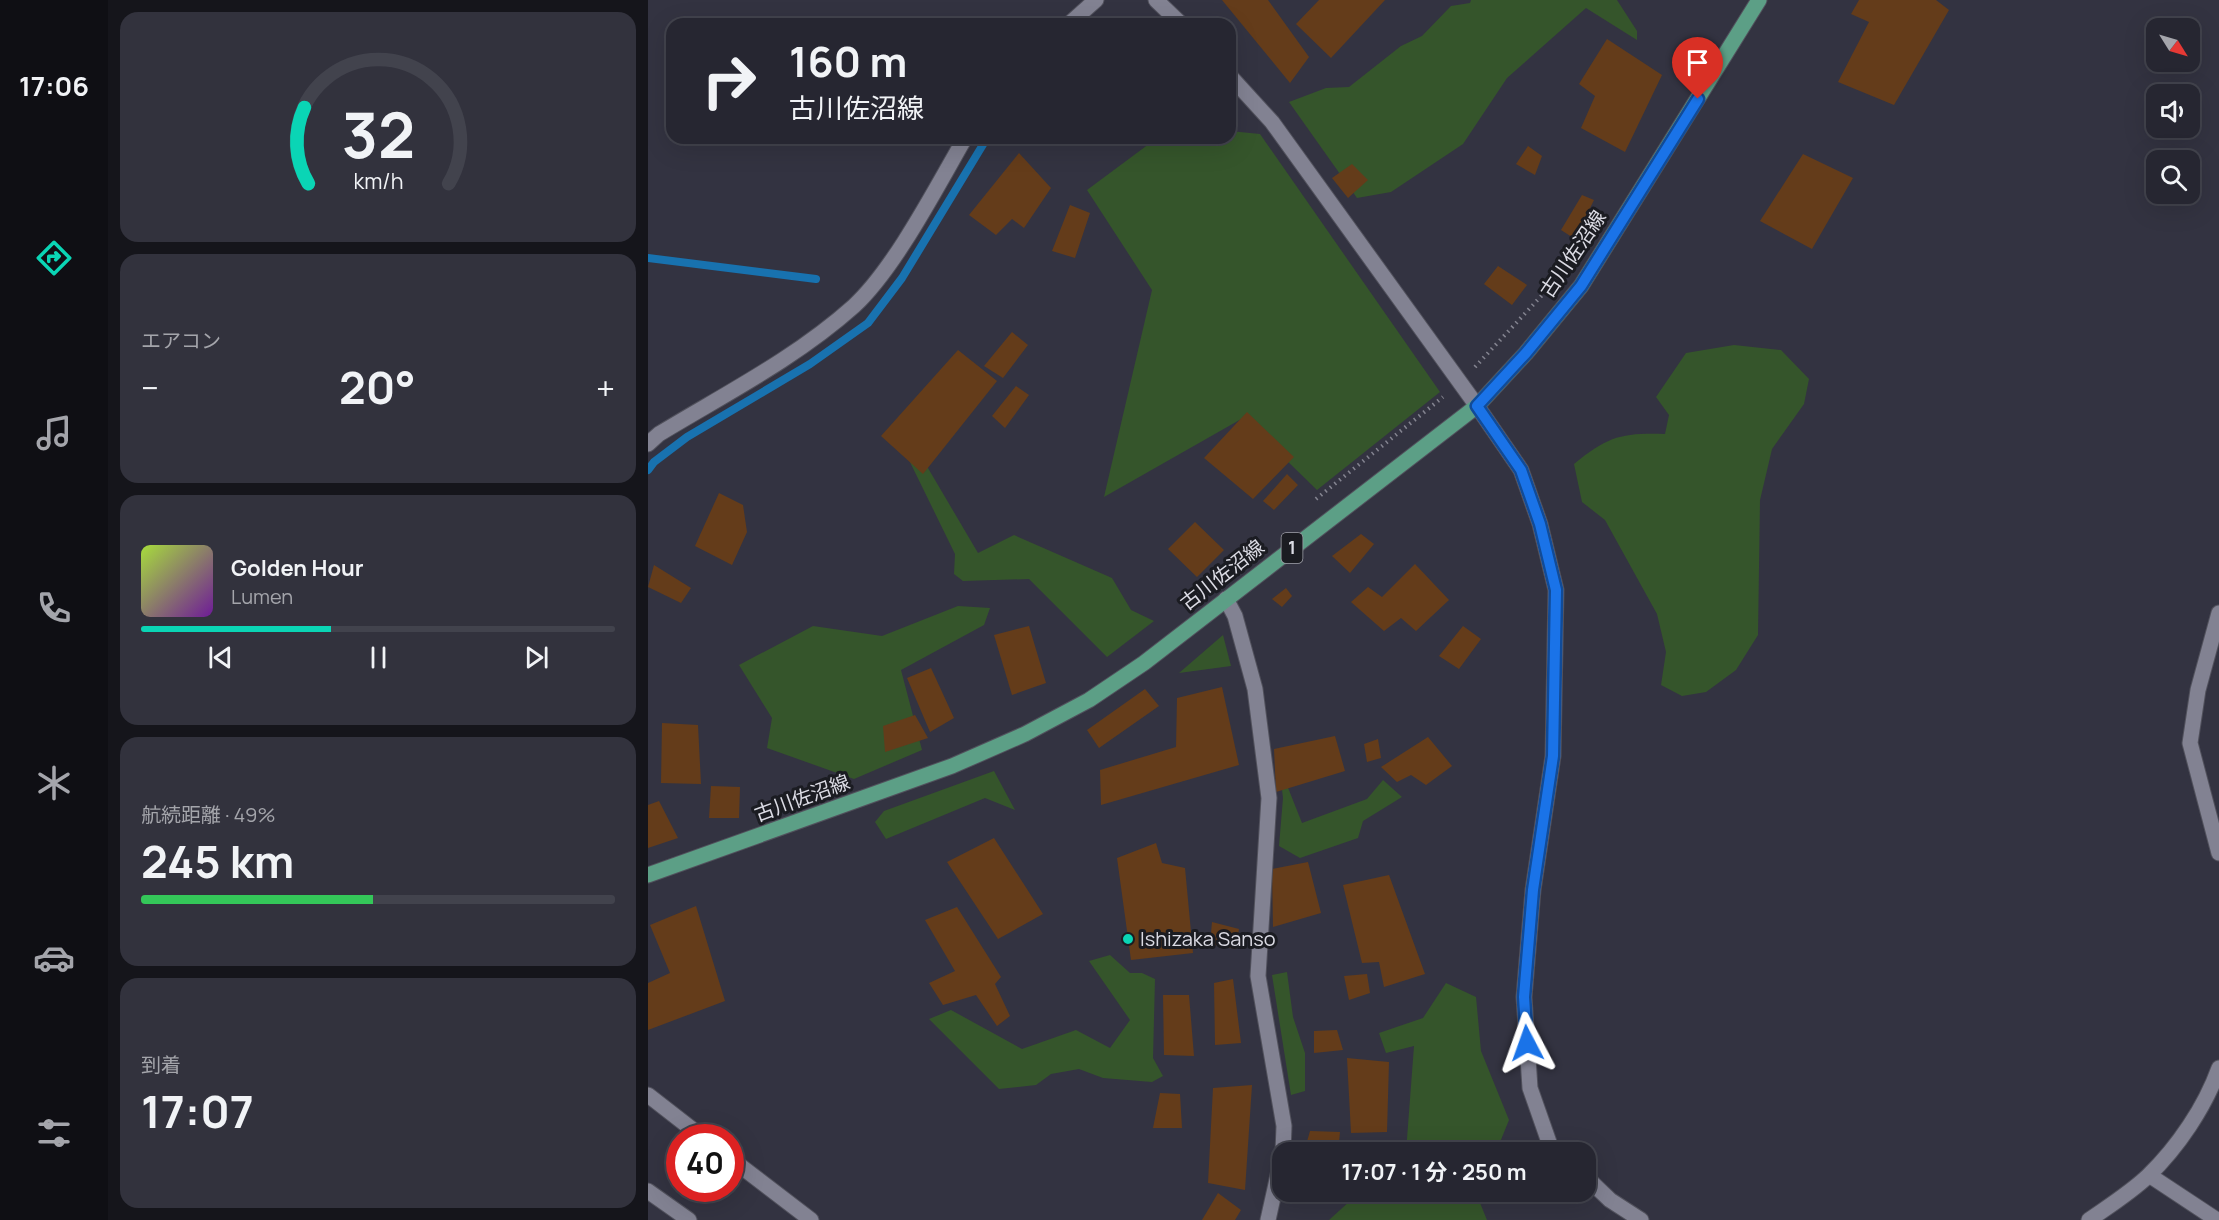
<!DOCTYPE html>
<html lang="ja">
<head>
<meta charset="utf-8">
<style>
	body { margin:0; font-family:Manrope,"Noto Sans JP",sans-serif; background:#32323d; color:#f1f3f6; height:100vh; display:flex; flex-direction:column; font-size:22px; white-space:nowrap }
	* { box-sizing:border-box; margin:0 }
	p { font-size:20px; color:#a4a5ab }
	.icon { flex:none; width:33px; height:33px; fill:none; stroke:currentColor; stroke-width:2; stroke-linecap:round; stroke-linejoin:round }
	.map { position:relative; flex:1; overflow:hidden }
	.side { display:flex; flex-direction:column; gap:12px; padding:12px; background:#15151b; width:540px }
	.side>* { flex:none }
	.hud { position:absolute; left:18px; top:18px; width:570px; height:126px; border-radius:18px; box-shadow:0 6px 24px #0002,0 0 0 2px #42434d; background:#262631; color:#f1f3f6; overflow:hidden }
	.needle { width:39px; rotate:127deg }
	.controls { position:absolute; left:1498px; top:18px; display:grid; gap:12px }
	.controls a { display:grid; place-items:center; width:54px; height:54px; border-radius:12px; background:#262631; box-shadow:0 6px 24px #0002,0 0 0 2px #42434d; font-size:30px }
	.speed { position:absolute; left:18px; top:1124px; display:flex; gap:12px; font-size:30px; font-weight:700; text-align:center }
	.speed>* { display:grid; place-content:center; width:78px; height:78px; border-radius:50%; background:#262631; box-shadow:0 6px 24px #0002,0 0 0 2px #42434d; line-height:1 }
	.speed .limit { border:9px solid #d22; background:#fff; color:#111 }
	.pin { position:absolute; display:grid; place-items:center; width:51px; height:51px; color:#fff; margin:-62px -26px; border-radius:50% 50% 50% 0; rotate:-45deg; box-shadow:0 0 6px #0007 }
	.pin .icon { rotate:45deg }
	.me { position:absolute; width:66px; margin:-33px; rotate:356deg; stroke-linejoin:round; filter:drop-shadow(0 0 4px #0008) }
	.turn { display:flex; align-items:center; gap:21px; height:126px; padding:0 24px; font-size:27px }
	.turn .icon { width:78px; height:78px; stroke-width:2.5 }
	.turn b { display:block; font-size:42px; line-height:51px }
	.big { font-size:45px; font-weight:700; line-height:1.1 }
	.side .widget { flex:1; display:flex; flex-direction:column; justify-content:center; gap:9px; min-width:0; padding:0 21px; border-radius:18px; background:#32323d }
	.side .dial { align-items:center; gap:0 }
	.dial svg { height:156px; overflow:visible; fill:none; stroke:#42434d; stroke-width:7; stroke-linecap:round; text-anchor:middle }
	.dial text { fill:#f1f3f6; stroke:none }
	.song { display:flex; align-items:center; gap:18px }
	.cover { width:72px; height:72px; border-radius:9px; background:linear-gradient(135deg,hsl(80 70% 55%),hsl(280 70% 35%)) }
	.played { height:6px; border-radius:3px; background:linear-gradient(90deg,#0ad5b5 40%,#42434d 40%) }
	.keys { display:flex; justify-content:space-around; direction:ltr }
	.heat { display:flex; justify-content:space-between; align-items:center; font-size:33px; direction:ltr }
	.charge { height:9px; border-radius:4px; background:linear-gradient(90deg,#34c759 49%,#42434d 0) }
	.trip { position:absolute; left:624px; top:1142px; width:324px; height:60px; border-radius:18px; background:#262631; box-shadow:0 6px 24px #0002,0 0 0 2px #42434d; font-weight:700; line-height:60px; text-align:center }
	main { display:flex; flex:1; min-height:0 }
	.menu { display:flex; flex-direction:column; width:108px; justify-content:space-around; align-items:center; background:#0f0f14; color:#a4a5ab }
	.menu .icon { width:42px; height:42px }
	.menu .on { color:#0ad5b5 }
	.menu b { font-size:27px; color:#f1f3f6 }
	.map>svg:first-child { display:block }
	.green { fill:#35552b }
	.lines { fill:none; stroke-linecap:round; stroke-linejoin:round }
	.stream { stroke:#1872af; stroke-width:8 }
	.building { fill:#643c1a }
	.lane-casing { stroke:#51515c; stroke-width:17 }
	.street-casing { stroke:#51515c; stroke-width:17 }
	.secondary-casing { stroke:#51515c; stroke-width:17 }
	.primary-casing { stroke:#51515c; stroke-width:17 }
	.path { stroke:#848490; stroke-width:4; stroke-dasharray:1.5 4.5; stroke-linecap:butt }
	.lane { stroke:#828292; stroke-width:15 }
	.street { stroke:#828292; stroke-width:15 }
	.secondary { stroke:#828292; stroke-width:15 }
	.primary { stroke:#5c9f86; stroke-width:15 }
	.route-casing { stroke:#114b97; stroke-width:15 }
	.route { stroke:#1a73e8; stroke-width:10 }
	.poi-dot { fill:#0ad5b5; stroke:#1b1c22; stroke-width:2 }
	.labels { text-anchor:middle; stroke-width:6; stroke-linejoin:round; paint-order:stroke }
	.shield { fill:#1b1c22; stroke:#a1a2aa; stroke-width:1.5 }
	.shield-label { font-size:18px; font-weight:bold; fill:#dbdbe4 }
	.street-label { font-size:20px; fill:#dbdbe4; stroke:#1b1c22 }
	.poi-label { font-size:20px; fill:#dbdbe4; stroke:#1b1c22; text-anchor:start }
</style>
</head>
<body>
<main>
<nav class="menu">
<b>17:06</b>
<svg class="icon on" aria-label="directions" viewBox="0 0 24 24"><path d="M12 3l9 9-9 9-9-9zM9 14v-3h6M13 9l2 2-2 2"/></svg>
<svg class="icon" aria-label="music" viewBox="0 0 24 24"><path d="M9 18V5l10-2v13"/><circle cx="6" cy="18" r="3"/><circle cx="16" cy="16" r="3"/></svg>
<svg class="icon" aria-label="phone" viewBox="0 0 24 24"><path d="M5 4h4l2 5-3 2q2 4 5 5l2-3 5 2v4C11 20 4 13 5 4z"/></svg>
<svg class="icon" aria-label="climate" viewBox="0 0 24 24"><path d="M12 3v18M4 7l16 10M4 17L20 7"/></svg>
<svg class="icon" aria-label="car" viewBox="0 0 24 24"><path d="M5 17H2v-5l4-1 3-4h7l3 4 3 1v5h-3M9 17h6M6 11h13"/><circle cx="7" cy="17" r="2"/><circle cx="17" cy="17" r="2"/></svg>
<svg class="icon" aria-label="filters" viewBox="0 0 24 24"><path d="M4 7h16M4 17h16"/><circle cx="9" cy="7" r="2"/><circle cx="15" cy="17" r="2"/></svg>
</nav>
<section class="side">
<div class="widget dial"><svg viewBox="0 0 100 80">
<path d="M14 69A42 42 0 1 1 86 69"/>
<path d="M14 69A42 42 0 0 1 12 30" stroke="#0ad5b5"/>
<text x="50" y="56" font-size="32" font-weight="700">32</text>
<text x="50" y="72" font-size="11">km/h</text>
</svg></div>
<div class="widget"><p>エアコン</p>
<div class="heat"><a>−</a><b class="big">20°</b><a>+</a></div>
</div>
<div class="widget">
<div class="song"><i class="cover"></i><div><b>Golden Hour</b><p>Lumen</p></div></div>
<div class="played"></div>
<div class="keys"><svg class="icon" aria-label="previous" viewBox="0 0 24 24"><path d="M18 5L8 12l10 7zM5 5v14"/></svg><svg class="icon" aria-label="pause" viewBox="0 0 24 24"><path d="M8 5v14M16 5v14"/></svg><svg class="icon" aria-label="next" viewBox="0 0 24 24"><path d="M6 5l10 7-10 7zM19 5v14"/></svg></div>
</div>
<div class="widget"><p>航続距離 · 49%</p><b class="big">245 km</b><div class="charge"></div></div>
<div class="widget"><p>到着</p><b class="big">17:07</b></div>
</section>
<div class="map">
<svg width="1571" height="1220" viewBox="0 0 1571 1220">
	<rect width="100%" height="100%" fill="#333341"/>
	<path class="green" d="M823 0H969L989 31V40L938 8 859 78 815 144 743 192 709 198 641 102 678 88 701 87 753 46 774 36 803 6 822 3Z
		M582 131 612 134 792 392 669 490 595 418 456 497 504 290 439 190 509 138H582Z
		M1086 345 1133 350 1161 379 1156 404 1124 449 1112 500 1110 635 1088 670 1058 692 1034 696 1013 685 1018 652 1009 614 957 520 934 502 926 464C961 436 973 433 1017 434L1021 415 1008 397 1038 353Z
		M260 458 277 463 330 553 366 535 464 578 483 610 506 621 459 657 381 579 315 581 306 574 307 554Z
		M310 606 342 608 336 625 253 670 274 750 206 779 119 748 124 718 91 665 165 626 234 636Z
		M575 635 583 666 531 673Z
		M631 765 654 823 719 799 735 780 754 797 715 821 710 838 652 858 631 846 635 798Z
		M346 771 367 810 337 798 238 839 227 822 236 811Z
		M462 955 482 973H494L507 979 505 1058 515 1076 504 1082 455 1078 431 1069 403 1074 388 1085 351 1089 281 1019 303 1010 374 1049 428 1030 462 1048 482 1020 441 961Z
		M639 972 645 1017 657 1053V1091L643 1095 624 975Z
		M798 983 828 997 833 1051 861 1120 848 1152H758L766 1046 738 1053 731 1033 775 1018Z
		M713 1191H833L830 1198 839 1220H681Z"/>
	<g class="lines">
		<path class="stream" d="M0 258 168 279
			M0 470 6 462 39 437 162 364 220 323 254 278 339 138"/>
	</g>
	<path class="building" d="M574 0H620L661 57 642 83Z
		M671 0H737L683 58 648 24Z
		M1211 0H1288L1301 10 1246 105 1190 82 1221 22 1203 14Z
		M959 39 1014 75 977 152 933 128 947 96 931 84Z
		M880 146 894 156 887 175 868 164Z
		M371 153 403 188 376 228 364 219 348 235 321 215Z
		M1155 154 1205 178 1164 249 1112 221Z
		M704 164 720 180 700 198 684 178Z
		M934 195 946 200 927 239 913 230Z
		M422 205 442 213 427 258 404 251Z
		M850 266 879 285 864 305 836 284Z
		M364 332 380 345 355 378 336 366Z
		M310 350 349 381 275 474 233 436Z
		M368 386 381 395 357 428 344 416Z
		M599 412 646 457 605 499 556 458Z
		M639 474 650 485 626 510 615 501Z
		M71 493 95 505 99 532 84 565 47 546Z
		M547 522 576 550 549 577 520 549Z
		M713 534 726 544 702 573 684 556Z
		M767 564 801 600 768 631 753 618 736 631 703 602 720 587 734 597Z
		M6 565 43 588 33 603 0 587Z
		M638 588 644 596 634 607 624 599Z
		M381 626 398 683 364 695 346 635Z
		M815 626 833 639 811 669 791 656Z
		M283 668 306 718 282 732 259 678Z
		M574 687 591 765 453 805 452 770 528 747 529 698Z
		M497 689 511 706 451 748 439 730Z
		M267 715 280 738 237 752 235 726Z
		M14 723 50 725 53 784 13 783Z
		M687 736 697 771 628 792 626 749Z
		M780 737 804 766 778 785 763 775 749 782 733 767Z
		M730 739 733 758 719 762 716 744Z
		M63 786 92 787 91 818H61Z
		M11 801 30 838 0 848V805Z
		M346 838 395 914 350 939 299 862Z
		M508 843 514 863 537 868 545 953 483 960 469 858Z
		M660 862 673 913 625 927 624 869Z
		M741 875 777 974 736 987 731 962 714 963 695 885Z
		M48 906 77 1001 0 1030V983L22 973 2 925Z
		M309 907 353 977 347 984 362 1016 349 1026 328 995 295 1005 281 983 307 971 277 920Z
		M564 922 591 929 588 949 562 944Z
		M719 974 722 993 701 1000 696 976Z
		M585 979 593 1043 567 1045 566 983Z
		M515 995H541L546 1056 516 1055Z
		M689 1030 695 1050 666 1053V1031Z
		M699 1058 741 1062 739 1132 703 1133Z
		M604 1085 597 1190 560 1183 565 1088Z
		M512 1093 532 1094 534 1128H505Z
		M662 1131 692 1132 690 1152H656Z
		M570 1193 593 1210 587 1220H554Z"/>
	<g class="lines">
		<defs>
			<path id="lane" d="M0 1191 41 1220"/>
			<path id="street" d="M421 24 448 0
				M0 444 11 434C77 394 148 358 206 306 247 268 288 188 317 138
				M578 599 587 616 607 689 621 798 610 976 636 1126 635 1152
				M1571 613 1550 690 1542 743 1571 853
				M0 1095 54 1137
				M82 1158 163 1220
				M1501 1175 1569 1220
				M620 1220 634 1157
				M1441 1220C1461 1206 1482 1193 1500 1176 1530 1147 1557 1107 1571 1068"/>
			<path id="secondary" d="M508 0 533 24
				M582 76 624 122 829 406 873 470 892 524 908 590 905 756 885 890 876 997 882 1088 902 1145 910 1152
				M938 1177 962 1200 993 1220"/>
			<path id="primary" d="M0 875 304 766 377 734 441 700 496 663 829 406 878 353 933 286 1111 0"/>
		</defs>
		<use href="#lane" class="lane-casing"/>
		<use href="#street" class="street-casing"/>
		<use href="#secondary" class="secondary-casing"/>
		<use href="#primary" class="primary-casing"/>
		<path class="path" d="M827 367 898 291
			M668 499 795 397"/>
		<use href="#lane" class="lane"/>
		<use href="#street" class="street"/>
		<use href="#secondary" class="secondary"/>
		<use href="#primary" class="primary"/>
	</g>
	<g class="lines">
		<defs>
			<path id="route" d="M879 1043 876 997 885 890 905 756 908 590 892 524 873 470 829 406 878 353 933 286 1050 99"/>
		</defs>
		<use href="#route" class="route-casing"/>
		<use href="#route" class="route"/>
	</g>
	<circle class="poi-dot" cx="480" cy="939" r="6"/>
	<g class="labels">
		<rect class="shield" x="633.5" y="533" width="21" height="30" rx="4.5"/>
		<g class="shield-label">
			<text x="644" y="554">1</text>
		</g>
		<g class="street-label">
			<text transform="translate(925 254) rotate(-56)" y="7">古川佐沼線</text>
			<text transform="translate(574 575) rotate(-38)" y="7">古川佐沼線</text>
			<text transform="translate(154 798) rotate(-20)" y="7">古川佐沼線</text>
		</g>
		<g class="poi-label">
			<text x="492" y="946">Ishizaka Sanso</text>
		</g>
	</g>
</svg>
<div class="controls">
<a><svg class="needle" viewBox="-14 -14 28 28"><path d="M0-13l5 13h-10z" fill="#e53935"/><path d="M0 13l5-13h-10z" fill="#a4a5ab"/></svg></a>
<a><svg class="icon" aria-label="sound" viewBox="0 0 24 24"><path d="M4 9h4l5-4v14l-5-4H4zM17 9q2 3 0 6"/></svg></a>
<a><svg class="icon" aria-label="search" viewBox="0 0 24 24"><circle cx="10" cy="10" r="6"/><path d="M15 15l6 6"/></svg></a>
</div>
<div class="speed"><div class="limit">40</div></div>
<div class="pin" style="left:1050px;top:99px;background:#d93025"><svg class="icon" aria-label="arrive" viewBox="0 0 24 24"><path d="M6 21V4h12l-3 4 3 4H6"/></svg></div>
<svg class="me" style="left:879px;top:1043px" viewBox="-20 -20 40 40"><path d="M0-17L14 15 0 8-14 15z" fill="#1a73e8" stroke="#fff" stroke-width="4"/></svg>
<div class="trip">17:07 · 1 分 · 250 m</div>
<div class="hud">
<div class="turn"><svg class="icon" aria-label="right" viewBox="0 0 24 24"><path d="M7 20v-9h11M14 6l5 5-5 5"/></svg><div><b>160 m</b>古川佐沼線</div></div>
</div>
</div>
</main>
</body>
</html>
